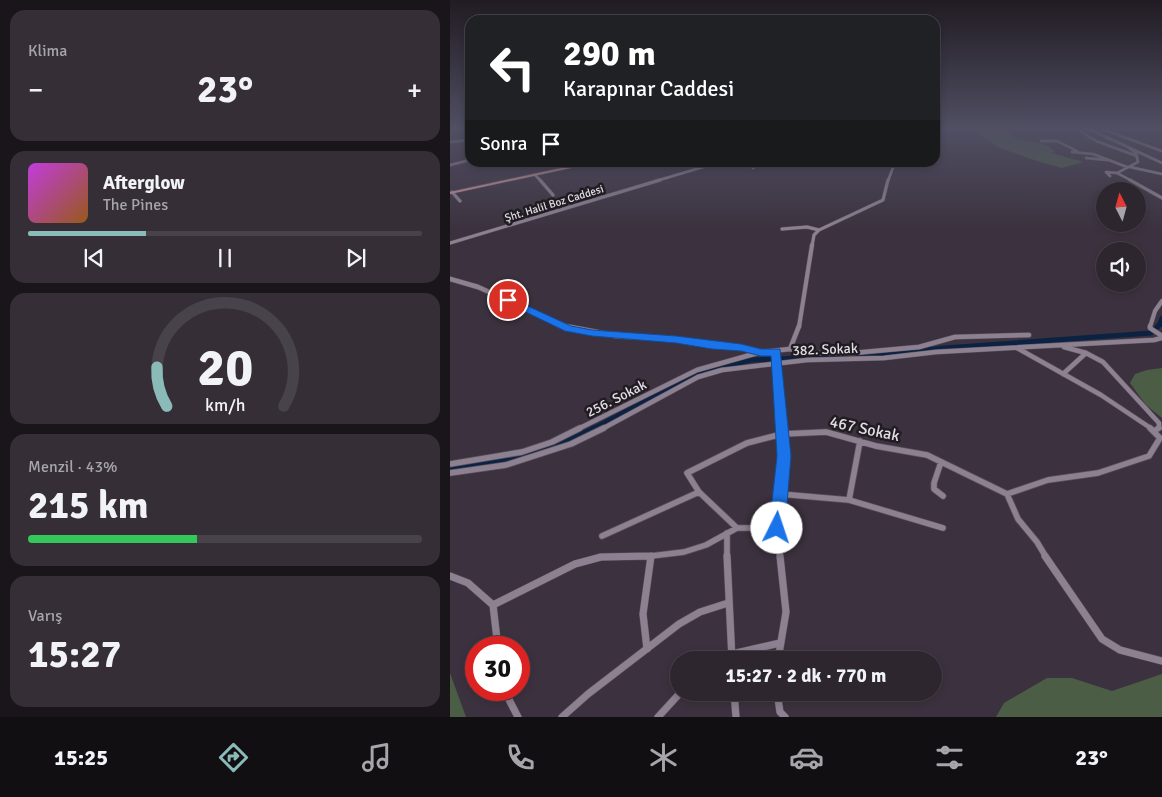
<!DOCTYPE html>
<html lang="tr">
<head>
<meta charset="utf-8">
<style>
	body { margin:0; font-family:Signika,sans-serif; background:#352e37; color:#f1f3f6; height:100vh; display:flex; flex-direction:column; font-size:19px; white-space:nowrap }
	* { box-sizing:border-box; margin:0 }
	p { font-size:16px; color:#a7a5aa }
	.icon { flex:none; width:28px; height:28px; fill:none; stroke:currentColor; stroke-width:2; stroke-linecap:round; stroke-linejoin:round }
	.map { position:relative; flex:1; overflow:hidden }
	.drawer { display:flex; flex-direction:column; gap:10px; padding:10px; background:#19151a; width:450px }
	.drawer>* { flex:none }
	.top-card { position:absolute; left:15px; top:15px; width:475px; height:152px; border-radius:15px; box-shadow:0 2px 8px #0003,0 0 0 1px #48434b; background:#202124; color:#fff; overflow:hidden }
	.needle { width:32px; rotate:354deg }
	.tools { position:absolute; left:646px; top:182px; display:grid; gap:10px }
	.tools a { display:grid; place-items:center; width:50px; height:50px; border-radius:50%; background:#2d262f; box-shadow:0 2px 8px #0003,0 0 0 1px #48434b; font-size:25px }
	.speed { position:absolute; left:15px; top:636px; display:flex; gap:10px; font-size:25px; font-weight:700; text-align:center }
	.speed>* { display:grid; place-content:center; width:65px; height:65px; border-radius:50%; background:#2d262f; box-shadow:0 2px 8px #0003,0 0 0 1px #48434b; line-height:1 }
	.speed .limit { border:8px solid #d22; background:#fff; color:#111 }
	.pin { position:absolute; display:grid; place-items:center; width:42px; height:42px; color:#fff; margin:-21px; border:2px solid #fff; border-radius:50%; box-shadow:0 1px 5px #0007 }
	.me { position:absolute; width:55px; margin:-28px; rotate:4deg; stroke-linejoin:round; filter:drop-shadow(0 0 4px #0008) }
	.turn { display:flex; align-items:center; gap:18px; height:105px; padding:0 15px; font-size:22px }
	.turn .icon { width:65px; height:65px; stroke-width:2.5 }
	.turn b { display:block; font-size:35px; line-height:42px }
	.then { display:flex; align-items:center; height:48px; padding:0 15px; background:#0003; gap:10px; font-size:19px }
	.big { font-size:38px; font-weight:800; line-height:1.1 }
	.drawer .widget { flex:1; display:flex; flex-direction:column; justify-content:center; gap:8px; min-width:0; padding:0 18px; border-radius:15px; background:#352e37 }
	.drawer .dial { align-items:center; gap:0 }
	.dial svg { height:130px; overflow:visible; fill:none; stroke:#48434b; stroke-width:7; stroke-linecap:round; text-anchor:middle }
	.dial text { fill:#f1f3f6; stroke:none }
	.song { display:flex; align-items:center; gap:15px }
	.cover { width:60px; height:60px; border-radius:8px; background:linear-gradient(135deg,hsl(290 70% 55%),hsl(30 70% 35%)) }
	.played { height:5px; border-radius:2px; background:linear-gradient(90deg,#8bbbb9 30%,#48434b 30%) }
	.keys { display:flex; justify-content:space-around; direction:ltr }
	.heat { display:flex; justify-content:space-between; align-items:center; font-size:28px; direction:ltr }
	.charge { height:8px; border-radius:4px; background:linear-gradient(90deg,#34c759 43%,#48434b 0) }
	.trip { position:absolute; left:220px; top:651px; width:272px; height:50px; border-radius:25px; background:#2d262f; box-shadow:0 2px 8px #0003,0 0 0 1px #48434b; font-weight:800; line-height:50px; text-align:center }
	.tabs { display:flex; height:80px; justify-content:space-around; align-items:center; background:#120f13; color:#a7a5aa }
	.tabs .icon { width:35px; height:35px }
	.tabs .on { color:#8bbbb9 }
	.tabs b { font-size:22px; color:#f1f3f6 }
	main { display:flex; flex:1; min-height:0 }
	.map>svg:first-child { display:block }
	.green { fill:#4c5d45 }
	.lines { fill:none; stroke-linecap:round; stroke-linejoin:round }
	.canal-far2 { stroke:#0c2243; stroke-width:4.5 }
	.canal-far1 { stroke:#0c2243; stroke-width:5 }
	.canal { stroke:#0c2243; stroke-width:6 }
	.river { fill:#0c2243; fill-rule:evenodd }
	.minor-far5-casing { stroke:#59515b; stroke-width:3 }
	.minor-far4-casing { stroke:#59515b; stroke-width:4 }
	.minor-far3-casing { stroke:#59515b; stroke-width:5 }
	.minor-far2-casing { stroke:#59515b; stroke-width:5.5 }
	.minor-far1-casing { stroke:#59515b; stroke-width:7 }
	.minor-casing { stroke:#59515b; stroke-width:8 }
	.tertiary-far1-casing { stroke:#59515b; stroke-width:5.5 }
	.tertiary-casing { stroke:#59515b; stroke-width:6 }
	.primary-casing { stroke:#59515b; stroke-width:1 }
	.minor-far5 { stroke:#8d8191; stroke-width:2.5 }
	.minor-far4 { stroke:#8d8191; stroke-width:3 }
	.minor-far3 { stroke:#8d8191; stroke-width:4 }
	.minor-far2 { stroke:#8d8191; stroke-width:4.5 }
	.minor-far1 { stroke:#8d8191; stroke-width:5.5 }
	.minor { stroke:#8d8191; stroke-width:7 }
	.tertiary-far1 { stroke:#8d8191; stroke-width:4.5 }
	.tertiary { stroke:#8d8191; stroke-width:5 }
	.primary { fill:#cb9496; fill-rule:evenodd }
	.route { fill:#1a73e8; stroke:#114b97 }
	.labels { text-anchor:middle; stroke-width:5; stroke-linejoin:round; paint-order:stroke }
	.far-street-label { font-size:11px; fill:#e3dde5; stroke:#201c22 }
	.street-label { font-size:14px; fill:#e3dde5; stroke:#201c22 }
	.near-street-label { font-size:16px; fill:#e3dde5; stroke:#201c22 }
</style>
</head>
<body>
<main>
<section class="drawer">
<div class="widget"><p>Klima</p>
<div class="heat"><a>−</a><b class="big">23°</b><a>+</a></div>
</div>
<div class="widget">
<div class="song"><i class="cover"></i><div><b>Afterglow</b><p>The Pines</p></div></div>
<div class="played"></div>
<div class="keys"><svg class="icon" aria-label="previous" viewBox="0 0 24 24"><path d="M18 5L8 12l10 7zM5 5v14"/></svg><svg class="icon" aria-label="pause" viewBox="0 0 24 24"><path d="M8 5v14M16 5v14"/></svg><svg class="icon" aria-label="next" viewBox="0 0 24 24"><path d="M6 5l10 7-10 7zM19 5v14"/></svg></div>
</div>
<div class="widget dial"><svg viewBox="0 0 100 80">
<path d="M14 69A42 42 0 1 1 86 69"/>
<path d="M14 69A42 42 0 0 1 8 45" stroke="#8bbbb9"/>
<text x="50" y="56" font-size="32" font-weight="700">20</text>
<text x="50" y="72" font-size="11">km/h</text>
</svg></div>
<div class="widget"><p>Menzil · 43%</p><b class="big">215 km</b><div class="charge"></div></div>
<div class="widget"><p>Varış</p><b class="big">15:27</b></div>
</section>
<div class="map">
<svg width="712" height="717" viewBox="0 0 712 717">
	<rect width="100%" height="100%" fill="#3c323f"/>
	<path class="green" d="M521 129H622L623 131C601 130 581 130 560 132V135C574 143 592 140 605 151L602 153 633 162 612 168 587 161 550 148Z
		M712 368V418L696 405 680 383 685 374 697 370Z
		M0 673 16 717H0Z
		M712 674V717H546L554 703 597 678H622L662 691Z"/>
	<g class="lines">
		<path class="canal-far2" d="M708 327 712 318"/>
		<path class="canal-far1" d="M143 429 250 372 301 360 430 355 494 348 701 333 708 326"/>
		<path class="canal" d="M0 469C50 463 100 452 145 428"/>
		<path class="river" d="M709 322H712V327H706L705 325Z"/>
		<defs>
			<path id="minor-far5" d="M627 129 646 141 687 156
				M639 129 712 163
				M652 129 712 151
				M591 141H607L627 151
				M0 142 20 140
				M679 148 686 153 688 162 667 173 682 181
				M622 152 643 154 677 167
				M636 158 657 160
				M0 165 20 160
				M680 167 712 174
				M303 168 308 162
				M85 175 91 181
				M660 176 656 172 667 173
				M206 181 270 162
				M438 181 445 162"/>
			<path id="minor-far4" d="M90 180 103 195
				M680 180 712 198
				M2 192 10 201
				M332 229 357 227 369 230
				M0 243 210 180
				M362 246 364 235 369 230 433 200 438 180"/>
			<path id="minor-far3" d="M349 327 362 245
				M700 327 705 311 712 301"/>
			<path id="minor-far2" d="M700 326V328L712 336
				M614 347 636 353 653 362 709 423V428L707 429
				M567 348 651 395 702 429
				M340 349 366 353H403L469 347 505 337 579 335
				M340 349 349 326
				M326 352 332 429
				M613 374 636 353
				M128 429 247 370 311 352 340 349
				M152 429 248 377 272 370 357 360 434 358 486 352 704 340 712 338"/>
			<path id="minor-far1" d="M704 431 709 428
				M491 462 484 483V489L493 496
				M0 464 72 452 102 442 130 428
				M0 473 56 465 121 444 154 428
				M330 494 399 500 493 528
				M557 494 598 480 648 473 699 456 710 438 700 428
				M399 500 410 441
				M287 528 249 492 237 473 297 443 332 434 376 432 426 446 477 455 557 494 568 519 587 542 596 557
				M277 533V557
				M152 536 249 492
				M150 557 201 556 234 552 256 545 287 528H327
				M330 557 327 528 334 456 332 428"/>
			<path id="minor" d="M277 556 282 660
				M595 556 652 639 670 650 712 661
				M0 576 18 583 43 605 125 564 151 557 201 556
				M43 605 48 648
				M197 649 193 614 201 556
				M272 660 282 654 330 643
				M328 660 336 612 330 556
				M54 690 68 717
				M284 692 286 717
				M327 692 330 712 335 717
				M112 717 138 694 229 624 250 612 278 603
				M208 717 231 692"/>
			<path id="tertiary-far1" d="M0 279 28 287 117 327"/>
			<path id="tertiary" d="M114 326 167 336 226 339 262 345 291 347 311 352"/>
			<path id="primary" d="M139 162H149L0 194V192Z"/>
		</defs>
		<use href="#minor-far5" class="minor-far5-casing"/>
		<use href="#minor-far4" class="minor-far4-casing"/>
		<use href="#minor-far3" class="minor-far3-casing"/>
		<use href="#minor-far2" class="minor-far2-casing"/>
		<use href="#minor-far1" class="minor-far1-casing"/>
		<use href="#minor" class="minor-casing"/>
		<use href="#tertiary-far1" class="tertiary-far1-casing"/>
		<use href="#tertiary" class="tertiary-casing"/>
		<use href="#primary" class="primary-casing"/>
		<use href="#minor-far5" class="minor-far5"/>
		<use href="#minor-far4" class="minor-far4"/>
		<use href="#minor-far3" class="minor-far3"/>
		<use href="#minor-far2" class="minor-far2"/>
		<use href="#minor-far1" class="minor-far1"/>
		<use href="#minor" class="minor"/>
		<use href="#tertiary-far1" class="tertiary-far1"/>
		<use href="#tertiary" class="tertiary"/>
		<use href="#primary" class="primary"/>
	</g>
	<linearGradient id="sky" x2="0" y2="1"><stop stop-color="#211c23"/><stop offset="0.56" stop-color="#504f63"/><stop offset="1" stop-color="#504f63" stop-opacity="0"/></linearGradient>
	<rect width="712" height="229" fill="url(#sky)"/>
	<path class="route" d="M58 297 121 326 142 330 226 336 291 344 311 349H330L341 456 335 528 333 533 327 535 322 533 319 528 327 456 321 356H311L291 351 262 349 226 343 142 336 115 331 55 302 53 300Z"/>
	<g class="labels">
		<g class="far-street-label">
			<text transform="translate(104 203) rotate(-17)" y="4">Şht. Halil Boz Caddesi</text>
		</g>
		<g class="street-label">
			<text transform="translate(375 349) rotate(-2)" y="5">382. Sokak</text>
			<text transform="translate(166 398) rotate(-27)" y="5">256. Sokak</text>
		</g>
		<g class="near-street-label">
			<text transform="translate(415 428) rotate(12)" y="6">467 Sokak</text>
		</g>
	</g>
</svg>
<div class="tools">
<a><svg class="needle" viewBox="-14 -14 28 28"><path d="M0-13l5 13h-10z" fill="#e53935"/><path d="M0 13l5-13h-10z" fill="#a7a5aa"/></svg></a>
<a><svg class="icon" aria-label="sound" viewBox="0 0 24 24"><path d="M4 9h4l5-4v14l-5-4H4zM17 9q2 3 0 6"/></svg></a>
</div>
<div class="speed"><div class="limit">30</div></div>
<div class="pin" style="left:58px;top:300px;background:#d93025"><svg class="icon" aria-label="arrive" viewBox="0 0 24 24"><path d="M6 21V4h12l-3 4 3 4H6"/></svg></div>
<svg class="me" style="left:327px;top:528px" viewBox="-20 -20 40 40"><circle r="19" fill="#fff"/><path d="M0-13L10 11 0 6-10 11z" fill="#1a73e8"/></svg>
<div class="trip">15:27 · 2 dk · 770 m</div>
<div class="top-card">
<div class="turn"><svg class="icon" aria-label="left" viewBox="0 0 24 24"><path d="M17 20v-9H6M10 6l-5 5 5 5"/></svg><div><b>290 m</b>Karapınar Caddesi</div></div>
<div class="then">Sonra<svg class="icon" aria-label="arrive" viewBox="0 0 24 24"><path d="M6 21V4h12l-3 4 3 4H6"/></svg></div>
</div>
</div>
</main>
<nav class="tabs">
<b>15:25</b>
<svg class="icon on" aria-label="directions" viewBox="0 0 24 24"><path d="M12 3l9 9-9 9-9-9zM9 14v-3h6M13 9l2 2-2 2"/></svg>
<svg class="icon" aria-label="music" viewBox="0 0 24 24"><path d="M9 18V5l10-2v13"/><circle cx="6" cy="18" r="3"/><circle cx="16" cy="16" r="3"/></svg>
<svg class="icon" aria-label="phone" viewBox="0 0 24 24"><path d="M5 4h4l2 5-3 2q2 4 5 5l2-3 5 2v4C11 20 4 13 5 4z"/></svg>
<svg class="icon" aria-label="climate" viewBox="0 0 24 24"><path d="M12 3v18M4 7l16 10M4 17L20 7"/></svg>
<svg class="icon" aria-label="car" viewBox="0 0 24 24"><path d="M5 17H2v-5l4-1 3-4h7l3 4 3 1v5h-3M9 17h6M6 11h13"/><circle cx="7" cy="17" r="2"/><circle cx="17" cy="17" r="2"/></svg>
<svg class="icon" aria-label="filters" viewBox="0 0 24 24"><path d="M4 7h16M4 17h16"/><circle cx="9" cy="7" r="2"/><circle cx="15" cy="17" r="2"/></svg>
<b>23°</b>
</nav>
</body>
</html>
